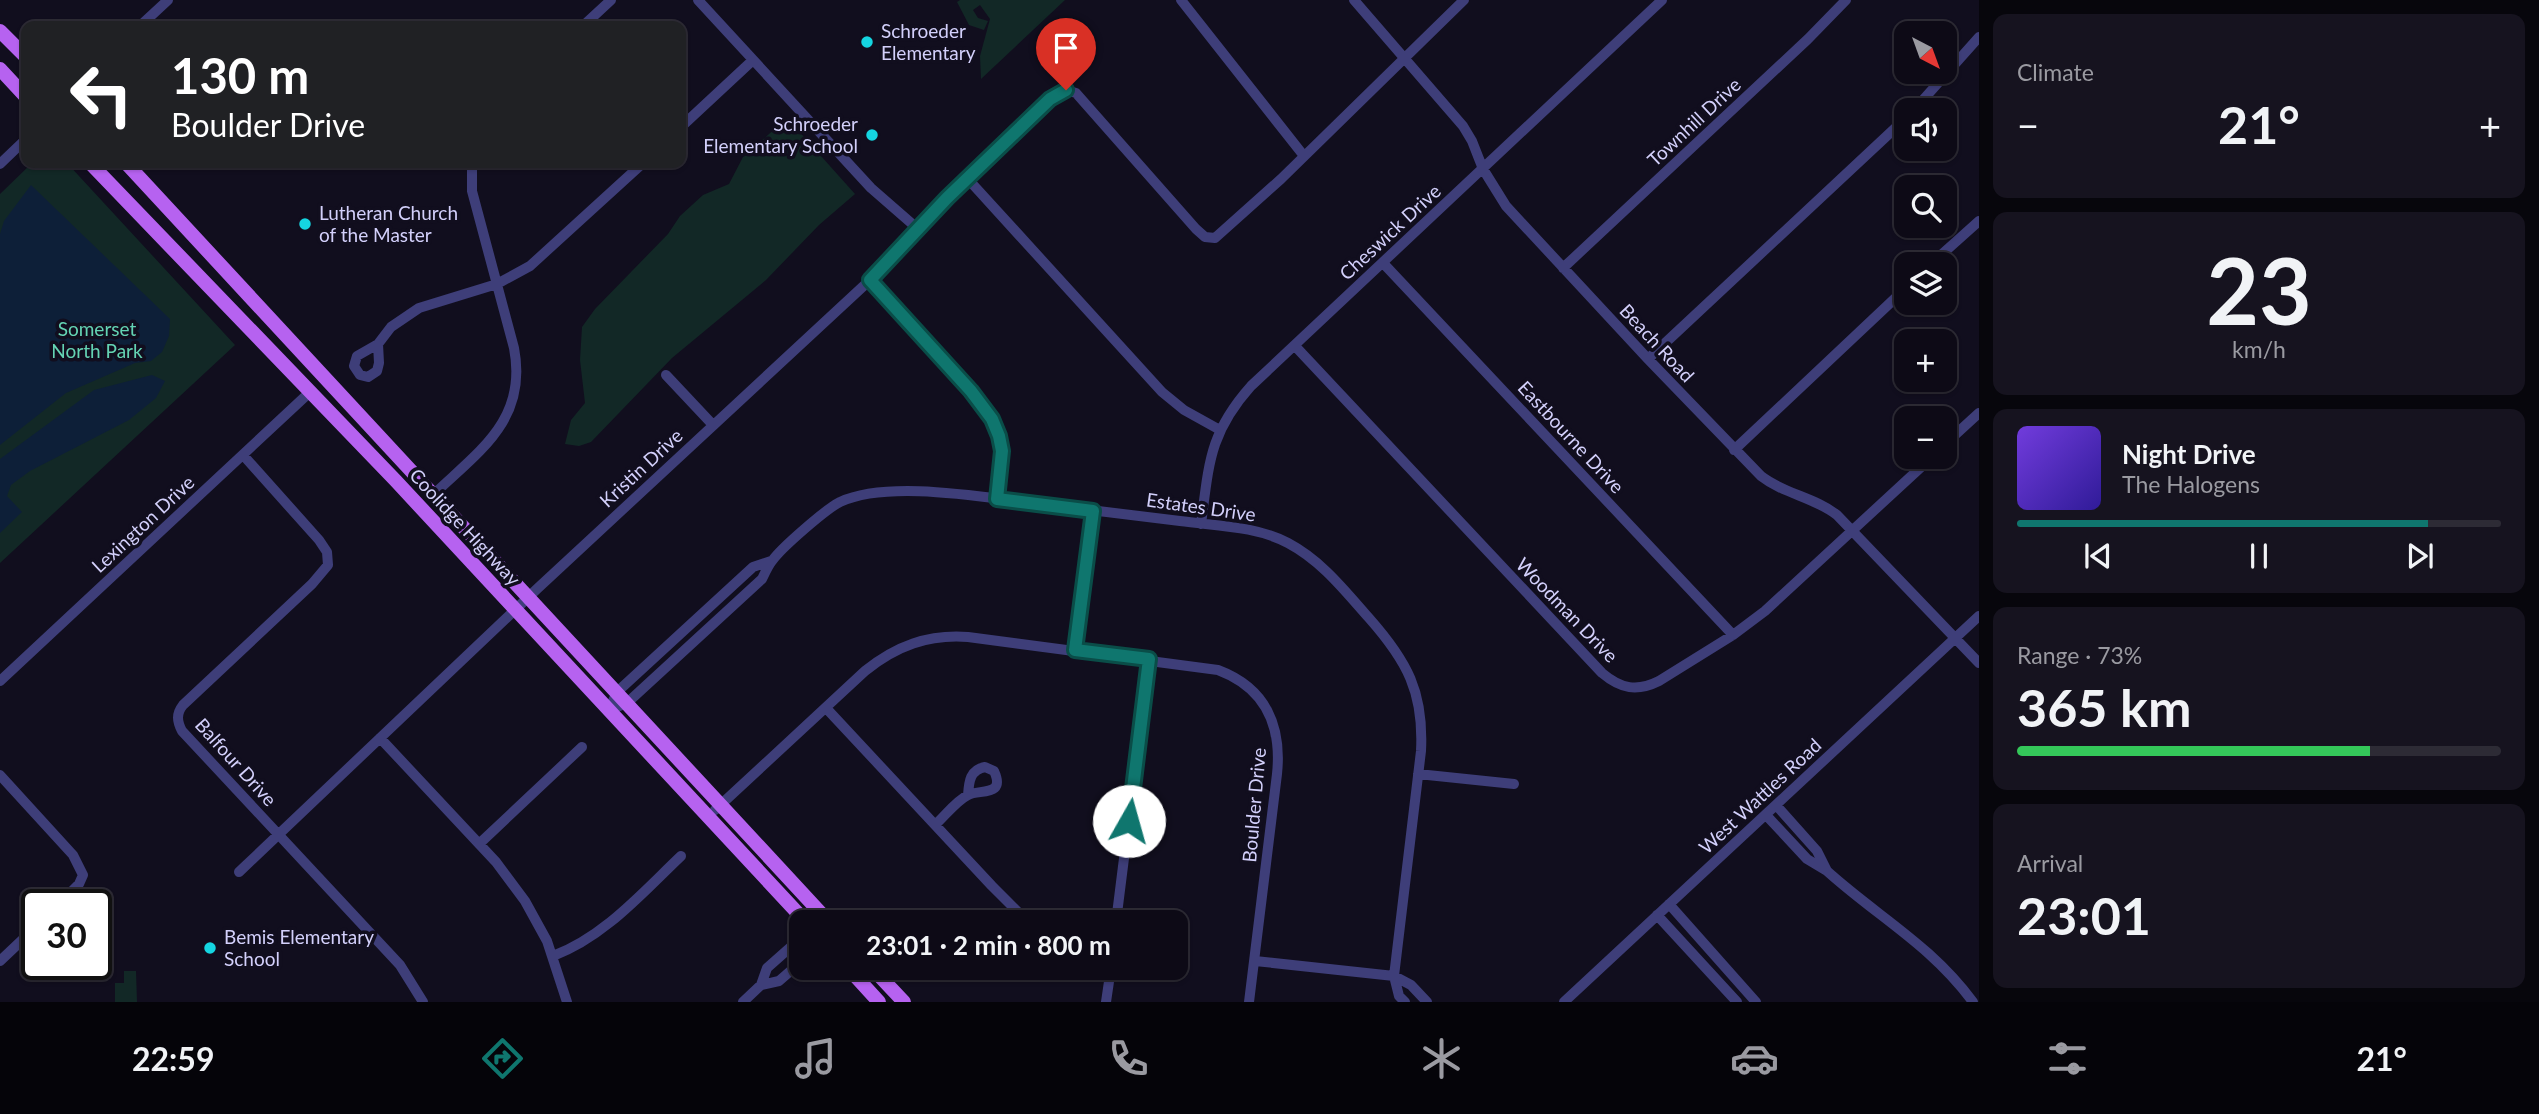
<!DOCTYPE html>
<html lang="en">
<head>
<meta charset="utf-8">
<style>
	body { margin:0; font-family:Lato,sans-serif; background:#16131f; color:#f1f3f6; height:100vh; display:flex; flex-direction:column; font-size:26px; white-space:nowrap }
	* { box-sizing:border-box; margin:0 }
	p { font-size:23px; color:#9a9aa1 }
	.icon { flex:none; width:38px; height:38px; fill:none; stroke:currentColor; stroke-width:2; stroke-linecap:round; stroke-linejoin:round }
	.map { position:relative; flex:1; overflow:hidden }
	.sheet { display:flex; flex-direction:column; gap:14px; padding:14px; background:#07060c; width:560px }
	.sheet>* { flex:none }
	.guide { position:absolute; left:21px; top:21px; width:665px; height:147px; border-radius:14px; box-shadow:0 2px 5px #0004,0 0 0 2px #2d2b35; background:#202124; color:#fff; overflow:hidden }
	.needle { width:46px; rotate:139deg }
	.fabs { position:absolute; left:1894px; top:21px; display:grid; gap:14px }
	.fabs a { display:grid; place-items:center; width:63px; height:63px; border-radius:14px; background:#0d0a16; box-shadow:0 2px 5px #0004,0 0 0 2px #2d2b35; font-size:35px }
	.speed { position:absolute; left:21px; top:889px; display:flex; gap:14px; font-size:35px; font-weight:700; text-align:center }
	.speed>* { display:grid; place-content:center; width:91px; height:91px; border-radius:50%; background:#0d0a16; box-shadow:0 2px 5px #0004,0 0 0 2px #2d2b35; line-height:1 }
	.speed .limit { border:4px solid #111; border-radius:10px; background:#fff; color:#111 }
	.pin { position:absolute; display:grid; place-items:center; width:60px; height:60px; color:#fff; margin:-72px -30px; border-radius:50% 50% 50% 0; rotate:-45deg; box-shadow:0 0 7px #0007 }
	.pin .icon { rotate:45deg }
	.me { position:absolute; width:77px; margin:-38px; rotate:7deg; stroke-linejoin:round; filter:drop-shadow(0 0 5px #0008) }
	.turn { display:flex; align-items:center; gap:24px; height:147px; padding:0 35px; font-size:32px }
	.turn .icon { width:91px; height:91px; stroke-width:2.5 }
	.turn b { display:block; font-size:49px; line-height:60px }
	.big { font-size:52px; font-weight:700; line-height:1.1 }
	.sheet .tile { flex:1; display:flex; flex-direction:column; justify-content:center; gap:10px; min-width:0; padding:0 24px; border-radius:14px; background:#16131f }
	.sheet .dial { align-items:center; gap:0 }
	.dial b { font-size:91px; line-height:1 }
	.song { display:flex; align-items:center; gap:21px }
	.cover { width:84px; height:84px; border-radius:10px; background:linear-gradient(135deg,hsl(260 70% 55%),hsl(250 70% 35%)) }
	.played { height:7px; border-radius:4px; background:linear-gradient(90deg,#0f766e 85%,#2d2b35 85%) }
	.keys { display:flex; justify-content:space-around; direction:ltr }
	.heat { display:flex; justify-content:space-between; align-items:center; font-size:38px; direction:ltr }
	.charge { height:10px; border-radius:5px; background:linear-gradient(90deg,#34c759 73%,#2d2b35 0) }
	.trip { position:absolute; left:789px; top:910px; width:399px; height:70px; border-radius:14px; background:#0d0a16; box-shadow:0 2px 5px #0004,0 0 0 2px #2d2b35; font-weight:700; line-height:70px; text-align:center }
	.dock { display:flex; height:112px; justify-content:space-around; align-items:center; background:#050409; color:#9a9aa1 }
	.dock .icon { width:49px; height:49px }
	.dock .current { color:#0f766e }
	.dock b { font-size:32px; color:#f1f3f6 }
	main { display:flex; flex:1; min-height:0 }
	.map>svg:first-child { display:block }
	.green { fill:#122826 }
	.water { fill:#0d1f38 }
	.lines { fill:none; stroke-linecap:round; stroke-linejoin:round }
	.minor { stroke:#3e3e79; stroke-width:10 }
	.major { stroke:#b662f0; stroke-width:14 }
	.route-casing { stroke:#0a4d48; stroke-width:18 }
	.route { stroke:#0f766e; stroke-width:12 }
	.poi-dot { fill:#15d5e1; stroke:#110e1e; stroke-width:2.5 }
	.labels { text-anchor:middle; stroke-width:7; stroke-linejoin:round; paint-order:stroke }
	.poi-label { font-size:19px; fill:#d3d0fb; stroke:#110e1e; text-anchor:start }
	.street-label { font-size:19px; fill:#d3d0fb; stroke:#110e1e }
	.park-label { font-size:19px; fill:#64d3b3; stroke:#110e1e }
</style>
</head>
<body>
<main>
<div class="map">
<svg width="1979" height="1002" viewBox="0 0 1979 1002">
	<rect width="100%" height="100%" fill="#110e1e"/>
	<path class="green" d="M960 0H1065L981 79 980 56 990 19 980 5 973 10 978 18 988 21 984 30 969 25 957 2Z
		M787 118 855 194 819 225 766 280 672 358 591 442 579 446 565 444 571 420 585 403 580 360 582 327 595 309 668 234 680 216 703 195 729 184 743 157Z
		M32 163H67L235 345 0 563V194Z
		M124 971H136L137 1002H115V983H124Z"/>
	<path class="water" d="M31 185 170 319 169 336 162 352 151 361 135 363 66 393 0 445V234L4 221Z
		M152 375 165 381 156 398 129 420 30 471 11 485 7 496 22 512 0 533V459L94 390Z"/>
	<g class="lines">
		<path class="minor" d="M698 0 871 188 918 229
			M1181 0 1304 156
			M1354 0 1463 126 1472 141 1483 169 1506 206 1648 359 1761 476C1784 494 1814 497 1837 515L1979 663
			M140 26 168 0
			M583 26 611 0
			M1914 110 1979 37
			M681 127 753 60
			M0 164 26 139
			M967 178 1162 392 1184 410 1220 430
			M1383 263 1733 635
			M1931 264 1979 221
			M1563 268 1808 39 1846 0
			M870 280 971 391 992 419 999 436 1002 451 997 499
			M378 344 379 363 377 371 368 377 360 375 354 366 357 356 378 344 391 327 419 308 497 284 530 266 643 163
			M1295 346 1602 673C1621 689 1637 692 1659 681L1733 635 1765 611 1932 457
			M1648 359 1906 118
			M666 375 713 425
			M1944 445 1979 413
			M1734 450 1906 288
			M243 455 319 540 327 552 328 565 312 584 183 705C176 714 177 721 182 731L400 965 423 1002
			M433 495C479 451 528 420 514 348L472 191V163
			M1201 524C1209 464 1209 433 1251 386L1662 0
			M1075 651 1093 511
			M0 681 310 392
			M826 708 992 886 1028 922
			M609 710 627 703 762 579C765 573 768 566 772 561 781 548 826 509 840 502 888 480 981 497 1033 503 1082 509 1131 515 1180 521 1216 526 1256 526 1288 543 1322 561 1345 591 1369 618 1407 661 1424 692 1421 751L1394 976 1399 996 1405 1002
			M609 710 617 692 753 567 771 561
			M380 738 496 862 525 901 547 941 567 1002
			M1418 774 1514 784
			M0 775 73 855 83 875 79 884 58 905
			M715 810 865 671C896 646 928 634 968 637L1218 670C1266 688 1282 726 1277 774L1249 1002
			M1766 815 1807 859 1827 871 1817 851 1776 805
			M935 825C945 816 956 801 968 795 979 789 1006 797 994 771L985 767C970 770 969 781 968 795
			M479 844 582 747
			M1827 871C1878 917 1931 945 1973 1002
			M239 872 538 588 870 280 946 198 1056 94 1066 90 1076 93 1196 229 1205 237 1215 238 1281 179 1464 0
			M1669 904 1756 1002
			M1657 915 1737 1002
			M1116 922 1149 659
			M553 956C604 937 642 893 681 856
			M0 961 37 926
			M1255 961 1394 976 1411 985 1427 1002
			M761 985 767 968 802 937
			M743 1002 761 985 779 981 802 961
			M1106 1002 1111 968
			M1564 1002 1979 616"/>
		<path class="major" d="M0 31 26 57
			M0 69 26 97
			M90 163 396 481 806 922
			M126 163 829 922
			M848 968 879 1002
			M872 968 904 1002"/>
	</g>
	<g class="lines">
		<defs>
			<path id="route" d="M1066 90 1050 99 947 198 870 280 971 391 992 419 999 436 1002 451 997 499 1093 511 1075 650 1149 659 1129 821"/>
		</defs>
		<use href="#route" class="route-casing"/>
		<use href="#route" class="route"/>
	</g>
	<g class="poi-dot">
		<circle cx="867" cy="42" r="7"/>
		<circle cx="872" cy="135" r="7"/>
		<circle cx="305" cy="224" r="7"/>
		<circle cx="210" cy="948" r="7"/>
	</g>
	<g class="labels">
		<g class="poi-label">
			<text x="881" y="38">Schroeder<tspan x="881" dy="22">Elementary</tspan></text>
			<text x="858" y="131" text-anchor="end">Schroeder<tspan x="858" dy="22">Elementary School</tspan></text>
			<text x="319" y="220">Lutheran Church<tspan x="319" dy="22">of the Master</tspan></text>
			<text x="224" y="944">Bemis Elementary<tspan x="224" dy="22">School</tspan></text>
		</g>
		<g class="street-label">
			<text transform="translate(1694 122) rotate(-43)" y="7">Townhill Drive</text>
			<text transform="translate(1390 232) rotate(-43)" y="7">Cheswick Drive</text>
			<text transform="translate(1657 343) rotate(47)" y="7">Beach Road</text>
			<text transform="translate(1571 437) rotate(47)" y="7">Eastbourne Drive</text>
			<text transform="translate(641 468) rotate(-43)" y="7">Kristin Drive</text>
			<text transform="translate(1201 507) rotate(8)" y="7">Estates Drive</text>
			<text transform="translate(143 524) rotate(-43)" y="7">Lexington Drive</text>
			<text transform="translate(465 527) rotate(47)" y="7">Coolidge Highway</text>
			<text transform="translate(1567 610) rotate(46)" y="7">Woodman Drive</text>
			<text transform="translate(236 762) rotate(48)" y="7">Balfour Drive</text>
			<text transform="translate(1760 796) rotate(-43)" y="7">West Wattles Road</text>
			<text transform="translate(1254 805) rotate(-85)" y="7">Boulder Drive</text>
		</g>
		<g class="park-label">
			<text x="97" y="336">Somerset<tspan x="97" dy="22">North Park</tspan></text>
		</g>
	</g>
</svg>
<div class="fabs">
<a><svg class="needle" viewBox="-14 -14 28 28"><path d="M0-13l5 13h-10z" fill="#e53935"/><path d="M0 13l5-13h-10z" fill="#9a9aa1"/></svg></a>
<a><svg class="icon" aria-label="sound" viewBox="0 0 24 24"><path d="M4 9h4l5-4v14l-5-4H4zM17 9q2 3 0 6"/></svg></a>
<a><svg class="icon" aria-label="search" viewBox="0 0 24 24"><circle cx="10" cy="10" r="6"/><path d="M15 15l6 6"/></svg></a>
<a><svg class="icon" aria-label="layers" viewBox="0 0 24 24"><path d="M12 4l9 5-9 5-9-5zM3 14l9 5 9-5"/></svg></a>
<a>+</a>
<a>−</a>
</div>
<div class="speed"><div class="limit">30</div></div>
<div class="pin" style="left:1066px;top:90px;background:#d93025"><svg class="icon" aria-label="arrive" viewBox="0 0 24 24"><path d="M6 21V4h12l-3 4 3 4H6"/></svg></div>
<svg class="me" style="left:1129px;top:821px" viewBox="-20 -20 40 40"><circle r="19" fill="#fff"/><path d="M0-13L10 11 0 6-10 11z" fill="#0f766e"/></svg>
<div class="trip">23:01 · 2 min · 800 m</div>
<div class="guide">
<div class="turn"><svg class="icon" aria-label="left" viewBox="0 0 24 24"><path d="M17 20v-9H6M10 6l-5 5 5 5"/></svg><div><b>130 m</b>Boulder Drive</div></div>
</div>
</div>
<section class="sheet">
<div class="tile"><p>Climate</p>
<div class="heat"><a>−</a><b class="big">21°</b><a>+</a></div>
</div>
<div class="tile dial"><b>23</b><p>km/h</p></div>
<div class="tile">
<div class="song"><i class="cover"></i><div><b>Night Drive</b><p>The Halogens</p></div></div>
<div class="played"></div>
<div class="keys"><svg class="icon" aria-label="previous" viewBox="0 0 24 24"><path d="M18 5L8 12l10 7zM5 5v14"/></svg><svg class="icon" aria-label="pause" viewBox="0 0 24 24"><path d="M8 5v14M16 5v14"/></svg><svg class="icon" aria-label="next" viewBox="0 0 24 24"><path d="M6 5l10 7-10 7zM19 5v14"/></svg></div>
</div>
<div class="tile"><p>Range · 73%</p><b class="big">365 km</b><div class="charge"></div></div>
<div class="tile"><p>Arrival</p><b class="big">23:01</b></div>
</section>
</main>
<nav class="dock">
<b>22:59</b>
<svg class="icon current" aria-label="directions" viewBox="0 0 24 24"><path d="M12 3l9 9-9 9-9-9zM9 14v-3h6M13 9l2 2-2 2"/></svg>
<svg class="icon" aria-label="music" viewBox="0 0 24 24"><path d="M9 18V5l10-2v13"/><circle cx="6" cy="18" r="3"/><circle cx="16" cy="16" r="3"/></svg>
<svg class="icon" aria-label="phone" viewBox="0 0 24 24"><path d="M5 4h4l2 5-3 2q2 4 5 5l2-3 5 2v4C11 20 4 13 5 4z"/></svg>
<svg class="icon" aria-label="climate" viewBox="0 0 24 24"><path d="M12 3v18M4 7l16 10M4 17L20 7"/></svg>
<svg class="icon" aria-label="car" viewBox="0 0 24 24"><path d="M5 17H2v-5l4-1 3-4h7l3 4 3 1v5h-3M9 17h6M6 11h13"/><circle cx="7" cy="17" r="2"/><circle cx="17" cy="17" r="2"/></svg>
<svg class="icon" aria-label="filters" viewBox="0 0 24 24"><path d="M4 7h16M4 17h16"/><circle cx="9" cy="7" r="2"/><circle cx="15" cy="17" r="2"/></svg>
<b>21°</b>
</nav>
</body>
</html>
